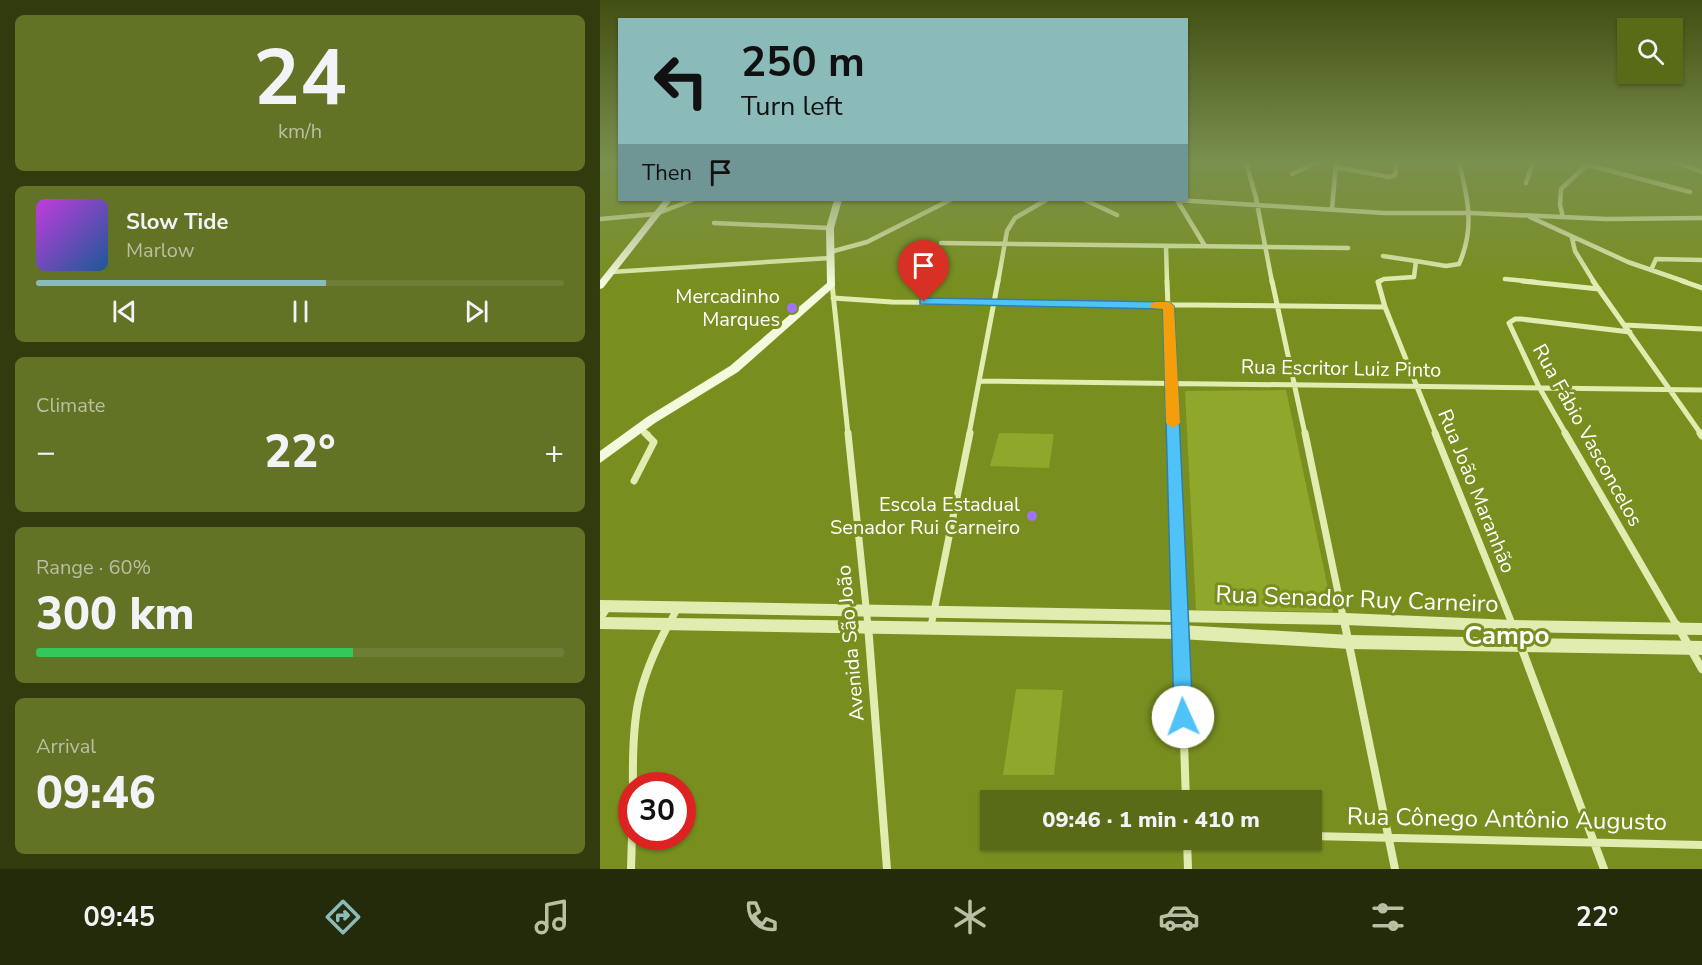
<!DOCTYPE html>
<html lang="en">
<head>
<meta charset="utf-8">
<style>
	body { margin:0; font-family:"Nunito Sans",sans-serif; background:#637325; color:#f1f3f6; height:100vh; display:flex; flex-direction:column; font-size:22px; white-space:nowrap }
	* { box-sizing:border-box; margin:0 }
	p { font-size:20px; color:#b8bfa2 }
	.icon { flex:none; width:33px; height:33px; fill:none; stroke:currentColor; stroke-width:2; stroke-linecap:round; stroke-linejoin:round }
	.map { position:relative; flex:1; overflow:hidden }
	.panel { display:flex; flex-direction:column; gap:15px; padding:15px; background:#323b0d; width:600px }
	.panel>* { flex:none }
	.banner { position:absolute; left:18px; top:18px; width:570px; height:183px; border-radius:0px; box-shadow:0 2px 4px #0004; background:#8bbbb9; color:#111; overflow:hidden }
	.controls { position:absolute; left:1017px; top:18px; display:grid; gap:12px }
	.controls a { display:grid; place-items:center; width:66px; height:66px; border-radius:0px; background:#5a6b18; box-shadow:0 2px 4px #0004; font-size:30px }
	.speed { position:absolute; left:18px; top:772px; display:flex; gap:12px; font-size:30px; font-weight:700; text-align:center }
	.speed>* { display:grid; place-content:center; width:78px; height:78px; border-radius:50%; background:#5a6b18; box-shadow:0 2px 4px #0004; line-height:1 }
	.speed .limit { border:9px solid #d22; background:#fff; color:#111 }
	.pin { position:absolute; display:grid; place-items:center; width:51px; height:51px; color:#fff; margin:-62px -26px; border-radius:50% 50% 50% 0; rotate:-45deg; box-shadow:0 0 6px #0007 }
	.pin .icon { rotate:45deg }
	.me { position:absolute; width:66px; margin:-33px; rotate:358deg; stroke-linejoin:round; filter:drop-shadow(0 0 4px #0008) }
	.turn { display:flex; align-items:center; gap:21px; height:126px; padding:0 24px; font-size:27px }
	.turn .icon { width:78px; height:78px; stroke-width:2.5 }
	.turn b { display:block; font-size:42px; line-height:51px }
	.then { display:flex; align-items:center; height:57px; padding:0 24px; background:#0003; gap:12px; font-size:22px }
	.big { font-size:45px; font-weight:800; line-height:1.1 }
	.panel .tile { flex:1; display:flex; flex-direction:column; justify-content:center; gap:9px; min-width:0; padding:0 21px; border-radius:9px; background:#637325 }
	.panel .dial { align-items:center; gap:0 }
	.dial b { font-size:78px; line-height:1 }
	.song { display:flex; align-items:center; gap:18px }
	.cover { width:72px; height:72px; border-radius:9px; background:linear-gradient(135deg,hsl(290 70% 55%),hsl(210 70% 35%)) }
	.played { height:6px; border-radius:3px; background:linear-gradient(90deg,#8bbbb9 55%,#6f7e37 55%) }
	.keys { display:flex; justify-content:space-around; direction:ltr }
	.heat { display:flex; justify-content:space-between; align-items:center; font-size:33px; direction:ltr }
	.charge { height:9px; border-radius:4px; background:linear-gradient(90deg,#34c759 60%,#6f7e37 0) }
	.trip { position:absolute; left:380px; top:790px; width:342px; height:60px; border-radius:0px; background:#5a6b18; box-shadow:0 2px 4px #0004; font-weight:800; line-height:60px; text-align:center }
	.menu { display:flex; height:96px; justify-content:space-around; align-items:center; background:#242b0a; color:#b8bfa2 }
	.menu .icon { width:42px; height:42px }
	.menu .current { color:#8bbbb9 }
	.menu b { font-size:27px; color:#f1f3f6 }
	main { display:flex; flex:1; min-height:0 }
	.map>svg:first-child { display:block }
	.green { fill:#8fa72a }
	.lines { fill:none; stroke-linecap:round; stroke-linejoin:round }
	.minor-far3 { stroke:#e1ecb0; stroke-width:4.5 }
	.minor-far2 { stroke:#e1ecb0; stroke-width:5 }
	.minor-far1 { stroke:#e1ecb0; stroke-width:7 }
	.minor { stroke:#e1ecb0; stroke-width:8 }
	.tertiary { fill:#e1ecb0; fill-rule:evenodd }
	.secondary { fill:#f3f9dc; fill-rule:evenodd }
	.route { fill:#4fc3f7; stroke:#337fa1; stroke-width:1.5 }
	.slow { fill:#f59e0b }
	.poi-dot { fill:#a171f9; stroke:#788f20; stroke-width:2 }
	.labels { text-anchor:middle; stroke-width:6; stroke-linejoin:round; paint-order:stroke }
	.poi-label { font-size:20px; fill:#fff; stroke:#788f20; text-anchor:end }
	.street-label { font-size:20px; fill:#fff; stroke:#788f20 }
	.near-street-label { font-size:24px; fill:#fff; stroke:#788f20 }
	.near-neighbourhood-label { font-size:26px; font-weight:bold; fill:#fff; stroke:#788f20 }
</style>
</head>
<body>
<main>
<section class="panel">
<div class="tile dial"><b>24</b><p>km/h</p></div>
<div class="tile">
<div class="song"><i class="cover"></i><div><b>Slow Tide</b><p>Marlow</p></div></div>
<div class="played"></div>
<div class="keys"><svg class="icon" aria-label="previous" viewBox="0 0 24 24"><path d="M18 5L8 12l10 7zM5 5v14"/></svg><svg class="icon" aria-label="pause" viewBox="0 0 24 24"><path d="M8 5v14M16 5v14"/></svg><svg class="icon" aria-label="next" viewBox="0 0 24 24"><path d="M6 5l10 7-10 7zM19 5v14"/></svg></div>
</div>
<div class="tile"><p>Climate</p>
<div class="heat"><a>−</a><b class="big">22°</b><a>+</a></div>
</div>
<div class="tile"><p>Range · 60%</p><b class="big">300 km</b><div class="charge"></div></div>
<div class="tile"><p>Arrival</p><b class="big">09:46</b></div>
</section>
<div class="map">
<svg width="1102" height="869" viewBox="0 0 1102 869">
	<rect width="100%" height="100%" fill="#788f20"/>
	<path class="green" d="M686 390 733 612 596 610 585 391Z
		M399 433 454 434 449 468 390 466Z
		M416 689 463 690 454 775H403Z"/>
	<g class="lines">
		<path class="minor-far3" d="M646 162 656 198 672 282
			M1076 162 1102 172
			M988 165 1090 192
			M735 167 790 177 795 175 797 162
			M692 174 718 162
			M926 183 933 162
			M485 200 517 215
			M577 200 784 213H871L1007 219 1102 218
			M577 200 605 246
			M732 209 736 162
			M930 217 1028 262 1086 282
			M963 217 960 205 961 189 989 163
			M0 219 56 214 92 200
			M114 223 230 228
			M972 238 975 251 994 282
			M341 243 748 248
			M566 246 567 282
			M230 252 267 242 350 200
			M783 256 816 261
			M1051 270 1056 259 1102 260
			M11 272 230 258
			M905 279 936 282
			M398 282 407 231 415 218 446 200
			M778 282 784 279 814 277 816 261 846 266 859 264C875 229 868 198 859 162"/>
		<path class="minor-far2" d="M567 281 573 434
			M672 281 705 434
			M780 281 778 282 785 307 836 434
			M922 281 999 289
			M993 281 1101 434
			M1082 281 1102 288
			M232 284 248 434
			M233 298 292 302 785 307
			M1025 325 1102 329
			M380 381 1102 390
			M39 429 48 434
			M369 434 398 281
			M966 434 939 387 909 323 915 319H921L1030 332"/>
		<path class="minor-far1" d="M248 433 268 626
			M573 433 580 626
			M705 433 745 626
			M835 433 913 626
			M965 433 1077 626
			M1100 433 1102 436
			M34 481 54 442 45 433
			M0 619 8 607
			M68 626 78 607
			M331 626 370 433"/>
		<path class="minor" d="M268 625 287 869
			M580 625 586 801
			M745 625 795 869
			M913 625 1004 869
			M1077 625 1102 669
			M33 786C32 718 36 686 68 625
			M711 836 1102 845
			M587 840 588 869
			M31 869 32 837"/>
		<path class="tertiary" d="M0 600 745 613 913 620 1102 623V635L913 632 745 625 0 612Z
			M0 617 580 625 750 635 1102 641V655L750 649 580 639 0 629Z"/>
		<path class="secondary" d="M64 200H72L3 288 0 289V280Z
			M234 200H242L234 228 235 286 138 372 55 423 0 463V451L47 417 130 366 227 283 226 228Z"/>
	</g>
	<linearGradient id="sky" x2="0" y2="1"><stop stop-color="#424f12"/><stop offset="0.57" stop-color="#7a904e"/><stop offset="1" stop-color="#7a904e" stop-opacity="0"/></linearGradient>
	<rect width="1102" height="283" fill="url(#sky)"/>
	<path class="route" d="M324 298 569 302 574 306 593 717 590 723 583 726 576 723 574 717 563 309 320 304V299Z"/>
	<path class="slow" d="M569 302 574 306 580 423 573 428 566 423 563 309 551 308 550 305 555 302Z"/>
	<g class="poi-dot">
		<circle cx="192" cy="308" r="6"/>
		<circle cx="432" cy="516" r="6"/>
	</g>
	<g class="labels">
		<g class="poi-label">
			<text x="180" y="303">Mercadinho<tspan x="180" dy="23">Marques</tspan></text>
			<text x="420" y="511">Escola Estadual<tspan x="420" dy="23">Senador Rui Carneiro</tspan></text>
		</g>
		<g class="street-label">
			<text transform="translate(741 368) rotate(1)" y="7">Rua Escritor Luiz Pinto</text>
			<text transform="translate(988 435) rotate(61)" y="7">Rua Fábio Vasconcelos</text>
			<text transform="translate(877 491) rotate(68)" y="7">Rua João Maranhão</text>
			<text transform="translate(250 643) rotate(-95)" y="7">Avenida São João</text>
		</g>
		<g class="near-street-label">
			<text transform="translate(757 599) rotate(2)" y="8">Rua Senador Ruy Carneiro</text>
			<text transform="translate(907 819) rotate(1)" y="8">Rua Cônego Antônio Augusto</text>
		</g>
		<g class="near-neighbourhood-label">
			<text x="907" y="644">Campo</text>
		</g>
	</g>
</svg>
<div class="controls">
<a><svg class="icon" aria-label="search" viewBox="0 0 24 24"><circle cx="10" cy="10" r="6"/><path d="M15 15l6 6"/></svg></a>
</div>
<div class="speed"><div class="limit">30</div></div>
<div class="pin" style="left:324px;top:302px;background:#d93025"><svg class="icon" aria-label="arrive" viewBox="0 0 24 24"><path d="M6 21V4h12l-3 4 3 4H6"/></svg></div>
<svg class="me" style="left:583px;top:717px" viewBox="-20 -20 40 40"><circle r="19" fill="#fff"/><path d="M0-13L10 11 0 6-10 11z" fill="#4fc3f7"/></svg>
<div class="trip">09:46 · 1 min · 410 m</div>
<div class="banner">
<div class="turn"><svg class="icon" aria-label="left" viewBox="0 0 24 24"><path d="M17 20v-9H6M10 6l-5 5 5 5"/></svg><div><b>250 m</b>Turn left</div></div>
<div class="then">Then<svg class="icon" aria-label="arrive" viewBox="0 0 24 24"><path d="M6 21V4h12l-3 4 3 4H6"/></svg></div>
</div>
</div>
</main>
<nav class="menu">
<b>09:45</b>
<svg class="icon current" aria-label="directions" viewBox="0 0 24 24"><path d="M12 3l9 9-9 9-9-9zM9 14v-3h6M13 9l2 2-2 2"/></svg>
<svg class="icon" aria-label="music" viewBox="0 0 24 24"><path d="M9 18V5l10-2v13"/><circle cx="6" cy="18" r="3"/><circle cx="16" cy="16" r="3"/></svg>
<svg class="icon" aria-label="phone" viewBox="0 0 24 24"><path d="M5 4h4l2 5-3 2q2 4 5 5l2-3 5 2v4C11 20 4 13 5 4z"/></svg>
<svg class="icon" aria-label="climate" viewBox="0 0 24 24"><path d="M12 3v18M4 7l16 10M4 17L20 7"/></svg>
<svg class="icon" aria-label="car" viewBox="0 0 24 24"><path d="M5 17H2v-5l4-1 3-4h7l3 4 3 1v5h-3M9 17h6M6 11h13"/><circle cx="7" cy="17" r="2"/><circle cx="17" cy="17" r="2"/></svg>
<svg class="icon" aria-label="filters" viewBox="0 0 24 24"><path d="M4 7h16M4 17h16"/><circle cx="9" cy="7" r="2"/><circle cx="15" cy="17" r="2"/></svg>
<b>22°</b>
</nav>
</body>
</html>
